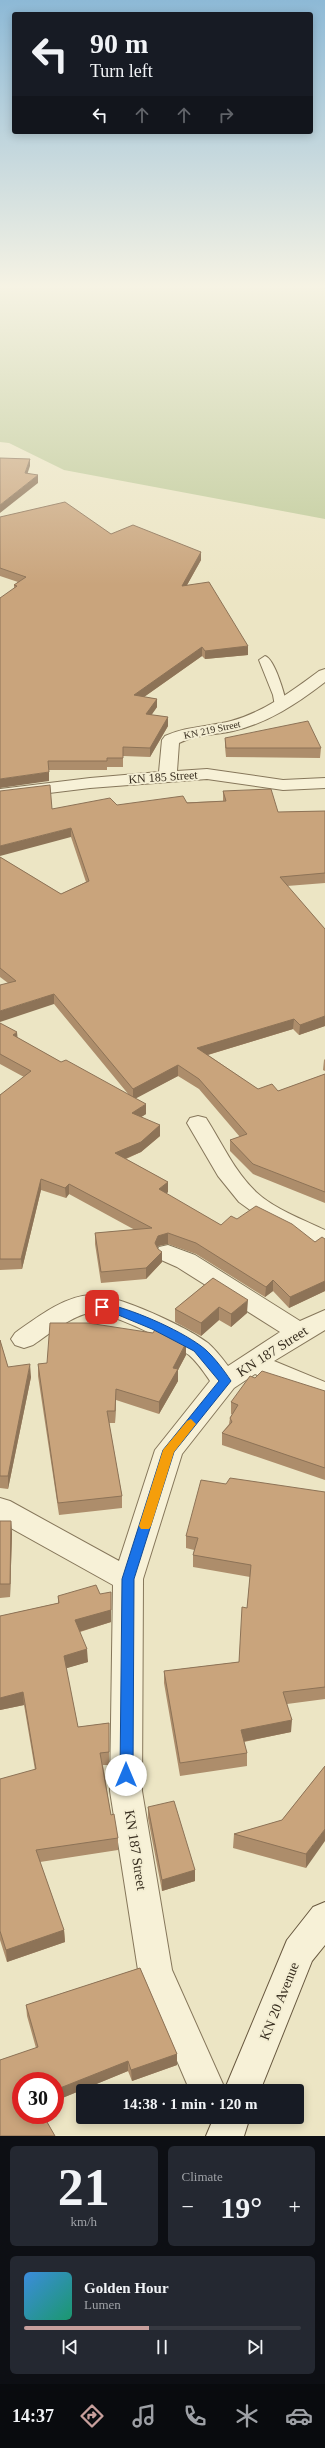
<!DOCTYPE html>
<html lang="en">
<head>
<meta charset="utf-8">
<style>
	body { margin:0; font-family:Georgia,serif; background:#242831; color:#f1f3f6; height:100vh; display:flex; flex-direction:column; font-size:15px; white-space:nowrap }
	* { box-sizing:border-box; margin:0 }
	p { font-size:13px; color:#9ea1a6 }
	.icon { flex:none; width:22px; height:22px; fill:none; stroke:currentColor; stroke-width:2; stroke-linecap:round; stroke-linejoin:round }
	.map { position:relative; height:2136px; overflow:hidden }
	.drawer { display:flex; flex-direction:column; gap:10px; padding:10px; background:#0d0f14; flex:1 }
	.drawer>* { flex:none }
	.hud { position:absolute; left:12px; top:12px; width:301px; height:122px; border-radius:4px; box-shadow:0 2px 10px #0003; background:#171b24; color:#f1f3f6; overflow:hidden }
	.speed { position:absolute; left:12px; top:2072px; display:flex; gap:8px; font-size:20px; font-weight:700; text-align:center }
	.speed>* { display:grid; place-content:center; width:52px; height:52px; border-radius:50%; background:#171b24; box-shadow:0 2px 10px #0003; line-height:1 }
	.speed .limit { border:6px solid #d22; background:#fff; color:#111 }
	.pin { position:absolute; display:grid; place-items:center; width:34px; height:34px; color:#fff; margin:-17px; border-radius:8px; box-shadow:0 2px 6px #0006 }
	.me { position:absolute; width:44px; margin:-22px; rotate:0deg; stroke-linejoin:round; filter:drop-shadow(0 0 3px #0008) }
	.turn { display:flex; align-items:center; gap:14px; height:84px; padding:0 12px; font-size:18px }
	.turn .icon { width:52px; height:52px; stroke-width:2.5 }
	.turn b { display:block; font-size:28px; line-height:34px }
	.lanes { display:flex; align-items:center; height:38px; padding:0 12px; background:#0003; justify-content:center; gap:20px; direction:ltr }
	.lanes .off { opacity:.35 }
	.big { font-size:30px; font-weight:700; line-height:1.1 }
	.drawer .tile { flex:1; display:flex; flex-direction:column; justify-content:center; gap:6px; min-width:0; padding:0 14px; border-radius:6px; background:#242831 }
	.drawer .dial { align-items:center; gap:0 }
	.dial b { font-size:52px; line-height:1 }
	.song { display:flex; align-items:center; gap:12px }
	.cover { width:48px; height:48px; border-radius:6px; background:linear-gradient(135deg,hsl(210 70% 55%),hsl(160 70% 35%)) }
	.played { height:4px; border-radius:2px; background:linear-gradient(90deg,#c79f9c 45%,#363941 45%) }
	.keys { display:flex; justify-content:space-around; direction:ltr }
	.heat { display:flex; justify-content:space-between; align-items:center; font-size:22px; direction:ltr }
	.drawer .tiles { flex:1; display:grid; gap:10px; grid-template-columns:1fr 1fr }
	.tile:last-child { grid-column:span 2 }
	.trip { position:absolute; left:76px; top:2084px; width:228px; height:40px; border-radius:4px; background:#171b24; box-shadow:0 2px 10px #0003; font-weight:700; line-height:40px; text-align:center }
	.tabs { display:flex; height:64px; justify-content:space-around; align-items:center; background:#090b0e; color:#9ea1a6 }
	.tabs .icon { width:28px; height:28px }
	.tabs .active { color:#c79f9c }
	.tabs b { font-size:18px; color:#f1f3f6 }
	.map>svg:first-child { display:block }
	.green { fill:#bfca99 }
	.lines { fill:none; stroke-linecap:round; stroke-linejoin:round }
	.lane-casing { stroke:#86775b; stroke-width:2 }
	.street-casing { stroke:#86775b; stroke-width:2 }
	.secondary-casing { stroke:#68583f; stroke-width:2 }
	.lane { fill:#f7f1d7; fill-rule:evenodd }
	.street { fill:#f7f1d7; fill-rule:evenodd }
	.secondary { fill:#f7f1d7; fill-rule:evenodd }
	.wall { fill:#ad8d6b }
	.shaded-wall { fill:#8d7357 }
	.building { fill:#c9a47c; stroke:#8d7357 }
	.route { fill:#1a73e8; stroke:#114b97 }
	.slow { fill:#f59e0b }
	.labels { text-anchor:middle; stroke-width:4; stroke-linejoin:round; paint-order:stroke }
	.far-street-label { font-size:10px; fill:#372d1f; stroke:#f4eed3 }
	.street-label { font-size:12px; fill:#372d1f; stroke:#f4eed3 }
	.near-street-label { font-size:14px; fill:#372d1f; stroke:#f4eed3 }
</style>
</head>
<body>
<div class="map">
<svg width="325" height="2136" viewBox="0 0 325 2136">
	<rect width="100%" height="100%" fill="#ece5c4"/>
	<path class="green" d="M0 286H325V519L64 470 9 443 0 442Z"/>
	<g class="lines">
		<defs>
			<path id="lane" d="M265 656C275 659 285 696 287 706L285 709 281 710 275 706 273 695 259 660Z"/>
			<path id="street" d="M325 669V682C298 703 268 723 233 731 215 735 196 734 179 743L177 771 207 769 283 780 325 778V788L283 790 207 779 90 788 0 799V789L90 778 159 772 162 740 165 736C186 726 209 727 231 721 264 712 292 691 319 671Z
				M198 1116 206 1118C222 1143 234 1171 256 1192 274 1209 302 1219 325 1230V1248L264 1220 239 1202 218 1176 187 1123 190 1118Z
				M168 1245 195 1255 300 1321 325 1310V1330L274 1361 325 1382V1403L255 1374 234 1388 182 1454 143 1579 142 1791 172 1970 226 2091H190L138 1970 110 1791 113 1585 0 1522V1498L10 1501 119 1561 155 1450 210 1381C204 1372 197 1362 189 1355 173 1343 107 1309 88 1313 69 1318 49 1334 33 1345L24 1348 15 1345 11 1339 15 1333C36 1318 64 1296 91 1295 117 1294 187 1327 208 1343 216 1350 222 1358 228 1366L280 1332 177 1267 159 1259 156 1253 159 1247Z"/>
			<path id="secondary" d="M325 1902V1945L312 1961 260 2091H224L287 1940 313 1907Z
				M214 2117H250L244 2136H206Z"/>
		</defs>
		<use href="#lane" class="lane-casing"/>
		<use href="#street" class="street-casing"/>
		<use href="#secondary" class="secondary-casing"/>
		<use href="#lane" class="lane"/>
		<use href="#street" class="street"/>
		<use href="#secondary" class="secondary"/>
	</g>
	<path class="wall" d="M0 517 111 534 201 552V560L187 585 248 655 205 659 202 656 144 697 157 699V707L151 715 168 717V726L150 757 123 756V767H107V770H49V781L14 589V585L18 582 0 576Z
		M225 738 321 748 320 758 226 757 225 747Z
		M223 791 278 812 325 811V883L287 886 325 929V1026L299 1035 293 1029 208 1055 258 1089 278 1091 325 1074V1203L253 1174 230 1151V1140L240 1137 199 1089 178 1076 135 1098 146 1114 141 1117 160 1136 141 1152 126 1159 168 1182V1192L166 1194 221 1225 237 1219 315 1242 325 1239V1291L289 1308 273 1291 265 1297 196 1254 168 1244 158 1246 157 1248 162 1262 146 1279 101 1283 95 1244V1233L135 1230 69 1194 66 1198 41 1190 22 1269 0 1270V1095L24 1077 0 1064V1023L18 1038 61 1062 129 1095 54 1004 8 983 0 977V857L61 894 86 882 71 837 52 809 117 805 223 801Z
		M325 1059V1071L323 1070 324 1060Z
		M213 1278 247 1313 231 1327 219 1320 201 1336 175 1322V1309Z
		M0 1340 8 1367 31 1377 8 1489 0 1488Z
		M186 1355 178 1370V1381L159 1414 116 1400 115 1423H109L122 1496V1508L59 1515 38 1376V1364Z
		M255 1378 325 1391V1480L222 1445V1433L229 1424 230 1418 232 1414H231V1402Z
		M226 1484 325 1492V1699L287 1704 291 1732 244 1742 247 1753V1766L180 1776 164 1683V1671L239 1662 247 1608 250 1577 193 1567V1555L194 1550 186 1548V1536Z
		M0 1521H11L12 1534 10 1597 0 1598Z
		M100 1594 111 1604V1622L80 1632 88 1662 66 1668 78 1727 109 1723V1765H103L111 1815 118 1838V1850L40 1862 64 1930 65 1942 7 1962 0 1940V1779L35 1770 24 1705 0 1710V1616L58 1603V1596Z
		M325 1766 306 1868 233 1848 234 1834 282 1820Z
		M148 1807 195 1870V1881L162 1891 148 1818Z
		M140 1968 177 2054V2065L132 2081 128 2071 55 2101V2081H21V2115H43L55 2136H0V2060L36 2048 27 2016 26 2005Z"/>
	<path class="shaded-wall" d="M30 459V466L25 481V473Z
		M38 475V483L0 513V505Z
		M201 552V560L182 594V586Z
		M248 646V655L205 659V651Z
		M202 647V656L134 704V695Z
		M157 699V707L146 723V714Z
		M168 717V726L150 757V748Z
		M49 772V781L0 788V779Z
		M71 828V837L0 856V846Z
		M54 994V1004L0 1022V1011Z
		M325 1016V1026L299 1035 300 1025Z
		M294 1019 293 1029 197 1058V1048Z
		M17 1032 18 1042 13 1035Z
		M178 1065V1076L133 1100V1089Z
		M146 1104V1114L132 1123V1113Z
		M160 1125V1136L141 1152 115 1163V1153Z
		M41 1179V1190L22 1269 21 1259Z
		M168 1182V1192L159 1200V1189Z
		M69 1184V1194L66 1198 65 1188Z
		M168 1233V1244L158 1246 155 1254V1243L158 1236Z
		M162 1252V1262L146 1279V1268Z
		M273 1280V1291L265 1297 266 1287Z
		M325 1281V1291L289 1308 290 1297Z
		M248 1300 247 1313 231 1327V1314Z
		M219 1307V1320L201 1336V1323Z
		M186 1343V1355L178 1370V1381L159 1414V1402L173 1368Z
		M30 1364 31 1377 8 1489V1476Z
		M116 1389V1400L115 1423V1411Z
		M11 1521 12 1534 10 1597V1584Z
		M111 1592V1622L75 1633V1620Z
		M87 1649 88 1662 64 1669V1656Z
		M23 1692 24 1705 0 1710V1698Z
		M292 1720 291 1732 241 1742V1730Z
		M325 1829V1841L306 1868V1854Z
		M195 1870V1881L162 1891V1880Z
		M64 1930 65 1942 7 1962 6 1950Z
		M177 2054V2065L132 2081 131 2070Z
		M128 2061V2071L55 2101V2090Z"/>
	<path class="building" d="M0 458 30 459 25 473 38 475 0 505Z
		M65 502 111 534 133 525 201 552 182 586 209 582 248 646 205 651 202 647 134 695 157 699 146 714 168 717 150 748 123 747V758H107V761H48L49 772 0 779V598L17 586 14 585 26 577 0 568V517Z
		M308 721 321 748H226L225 738Z
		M50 785 52 809 110 798 117 805 183 796 187 803 226 801 223 791 271 789 278 812 325 811V873L280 877 325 929V1016L300 1025 294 1019 197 1048 258 1089 272 1084 278 1091 325 1074V1192L253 1164 230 1140 247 1134 199 1079 178 1065 133 1089 54 994 0 1011V985L16 981 0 968V857L61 894 89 881 71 828 0 846V791Z
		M0 1023 17 1032 13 1035 61 1062 66 1060 146 1104 132 1113 160 1125 141 1142 115 1153 168 1182 159 1189 221 1225 231 1216 237 1219 256 1206 292 1224 315 1242 322 1237 325 1239V1281L290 1297 273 1280 266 1287 196 1243 168 1233 158 1236 155 1243 158 1249 162 1252 146 1268 101 1272 95 1233 152 1228 69 1184 65 1188 41 1179 21 1259H0V1095L31 1071 0 1054Z
		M213 1278 248 1300 231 1314 219 1307 201 1323 175 1309Z
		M50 1323H88L153 1333 157 1326 186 1343 173 1368 178 1369 159 1402 116 1389 115 1411H107L122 1496 58 1503 38 1364 47 1363Z
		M0 1340 8 1367 30 1364 8 1476H0Z
		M262 1371 325 1391V1468L222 1433 232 1422 230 1418 238 1405 231 1402 250 1376 255 1378Z
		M230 1478 325 1492V1687L283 1692 292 1720 241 1730 247 1753 180 1763 164 1671 239 1662 242 1607 247 1608 251 1565 193 1555 198 1538 186 1536 201 1480 226 1484Z
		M0 1521H11L10 1584H0Z
		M96 1585 100 1594 111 1592V1610L75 1620 87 1649 64 1656 78 1727 109 1723V1752L100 1753 111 1815 114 1814 118 1838 36 1850 64 1930 6 1950 0 1931V1779L36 1769 23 1692 0 1698V1616L59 1603 58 1596Z
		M325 1766V1829L306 1854 234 1834 282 1820Z
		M174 1801 195 1870 162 1880 148 1807Z
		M140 1968 177 2054 131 2070 128 2061 55 2090V2081H21V2115H43L55 2136H0V2060L38 2047 26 2005Z"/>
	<linearGradient id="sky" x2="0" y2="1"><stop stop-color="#8db9d6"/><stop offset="0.49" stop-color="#f6f3e4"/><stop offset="1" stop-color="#f6f3e4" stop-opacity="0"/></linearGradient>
	<rect width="325" height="585" fill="url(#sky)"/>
	<path class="route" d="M102 1303C130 1308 178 1329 201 1346 211 1353 224 1370 231 1381L174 1452 134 1579 133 1775 131 1779H122L120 1775 122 1579 163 1450 219 1381 194 1351 152 1329 111 1312 98 1309V1304Z"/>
	<path class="slow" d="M191 1419 196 1424 174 1452 151 1526 149 1529H141L139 1526 163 1450 187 1421Z"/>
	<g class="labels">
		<g class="far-street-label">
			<text transform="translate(212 729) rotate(-12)" y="4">KN 219 Street</text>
		</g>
		<g class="street-label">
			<text transform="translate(163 777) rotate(-4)" y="4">KN 185 Street</text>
		</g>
		<g class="near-street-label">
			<text transform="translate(272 1351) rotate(-33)" y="5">KN 187 Street</text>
			<text transform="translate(136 1850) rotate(81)" y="5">KN 187 Street</text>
			<text transform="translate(279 2001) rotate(-68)" y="5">KN 20 Avenue</text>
		</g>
	</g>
</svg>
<div class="speed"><div class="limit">30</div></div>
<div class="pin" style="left:102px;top:1307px;background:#d93025"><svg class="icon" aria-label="arrive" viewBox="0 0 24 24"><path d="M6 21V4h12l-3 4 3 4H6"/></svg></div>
<svg class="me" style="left:126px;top:1775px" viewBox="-20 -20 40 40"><circle r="19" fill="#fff"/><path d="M0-13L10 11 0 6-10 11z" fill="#1a73e8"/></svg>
<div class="trip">14:38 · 1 min · 120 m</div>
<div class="hud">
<div class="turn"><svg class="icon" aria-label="left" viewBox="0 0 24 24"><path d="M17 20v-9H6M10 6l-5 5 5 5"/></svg><div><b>90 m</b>Turn left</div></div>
<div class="lanes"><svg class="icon" aria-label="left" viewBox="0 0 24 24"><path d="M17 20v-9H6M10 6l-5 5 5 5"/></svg><svg class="icon off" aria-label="ahead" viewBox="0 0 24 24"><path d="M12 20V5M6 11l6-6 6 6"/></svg><svg class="icon off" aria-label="ahead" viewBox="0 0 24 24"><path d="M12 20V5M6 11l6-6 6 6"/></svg><svg class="icon off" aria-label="right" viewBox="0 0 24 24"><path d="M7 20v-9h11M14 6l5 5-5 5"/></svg></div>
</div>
</div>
<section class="drawer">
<div class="tiles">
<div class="tile dial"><b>21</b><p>km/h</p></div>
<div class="tile"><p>Climate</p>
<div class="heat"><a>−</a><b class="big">19°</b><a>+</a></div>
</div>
<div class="tile">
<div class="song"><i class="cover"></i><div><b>Golden Hour</b><p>Lumen</p></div></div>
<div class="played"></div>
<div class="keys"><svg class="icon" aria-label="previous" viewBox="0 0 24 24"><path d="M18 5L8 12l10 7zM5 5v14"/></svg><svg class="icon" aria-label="pause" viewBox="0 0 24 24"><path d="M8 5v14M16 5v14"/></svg><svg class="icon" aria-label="next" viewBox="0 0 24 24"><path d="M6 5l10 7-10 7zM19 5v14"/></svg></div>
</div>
</div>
</section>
<nav class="tabs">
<b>14:37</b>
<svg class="icon active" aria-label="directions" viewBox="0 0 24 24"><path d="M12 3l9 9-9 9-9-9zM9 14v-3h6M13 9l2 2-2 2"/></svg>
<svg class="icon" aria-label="music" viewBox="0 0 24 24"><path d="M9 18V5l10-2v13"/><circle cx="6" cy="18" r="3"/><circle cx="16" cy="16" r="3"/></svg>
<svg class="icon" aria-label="phone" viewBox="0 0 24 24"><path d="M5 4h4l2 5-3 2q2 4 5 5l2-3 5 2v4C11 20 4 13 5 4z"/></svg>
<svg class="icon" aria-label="climate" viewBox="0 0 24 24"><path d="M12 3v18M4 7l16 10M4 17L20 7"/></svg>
<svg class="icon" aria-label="car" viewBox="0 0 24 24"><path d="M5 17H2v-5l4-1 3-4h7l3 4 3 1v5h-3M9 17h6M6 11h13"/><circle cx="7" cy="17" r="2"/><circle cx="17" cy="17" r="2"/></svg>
</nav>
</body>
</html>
